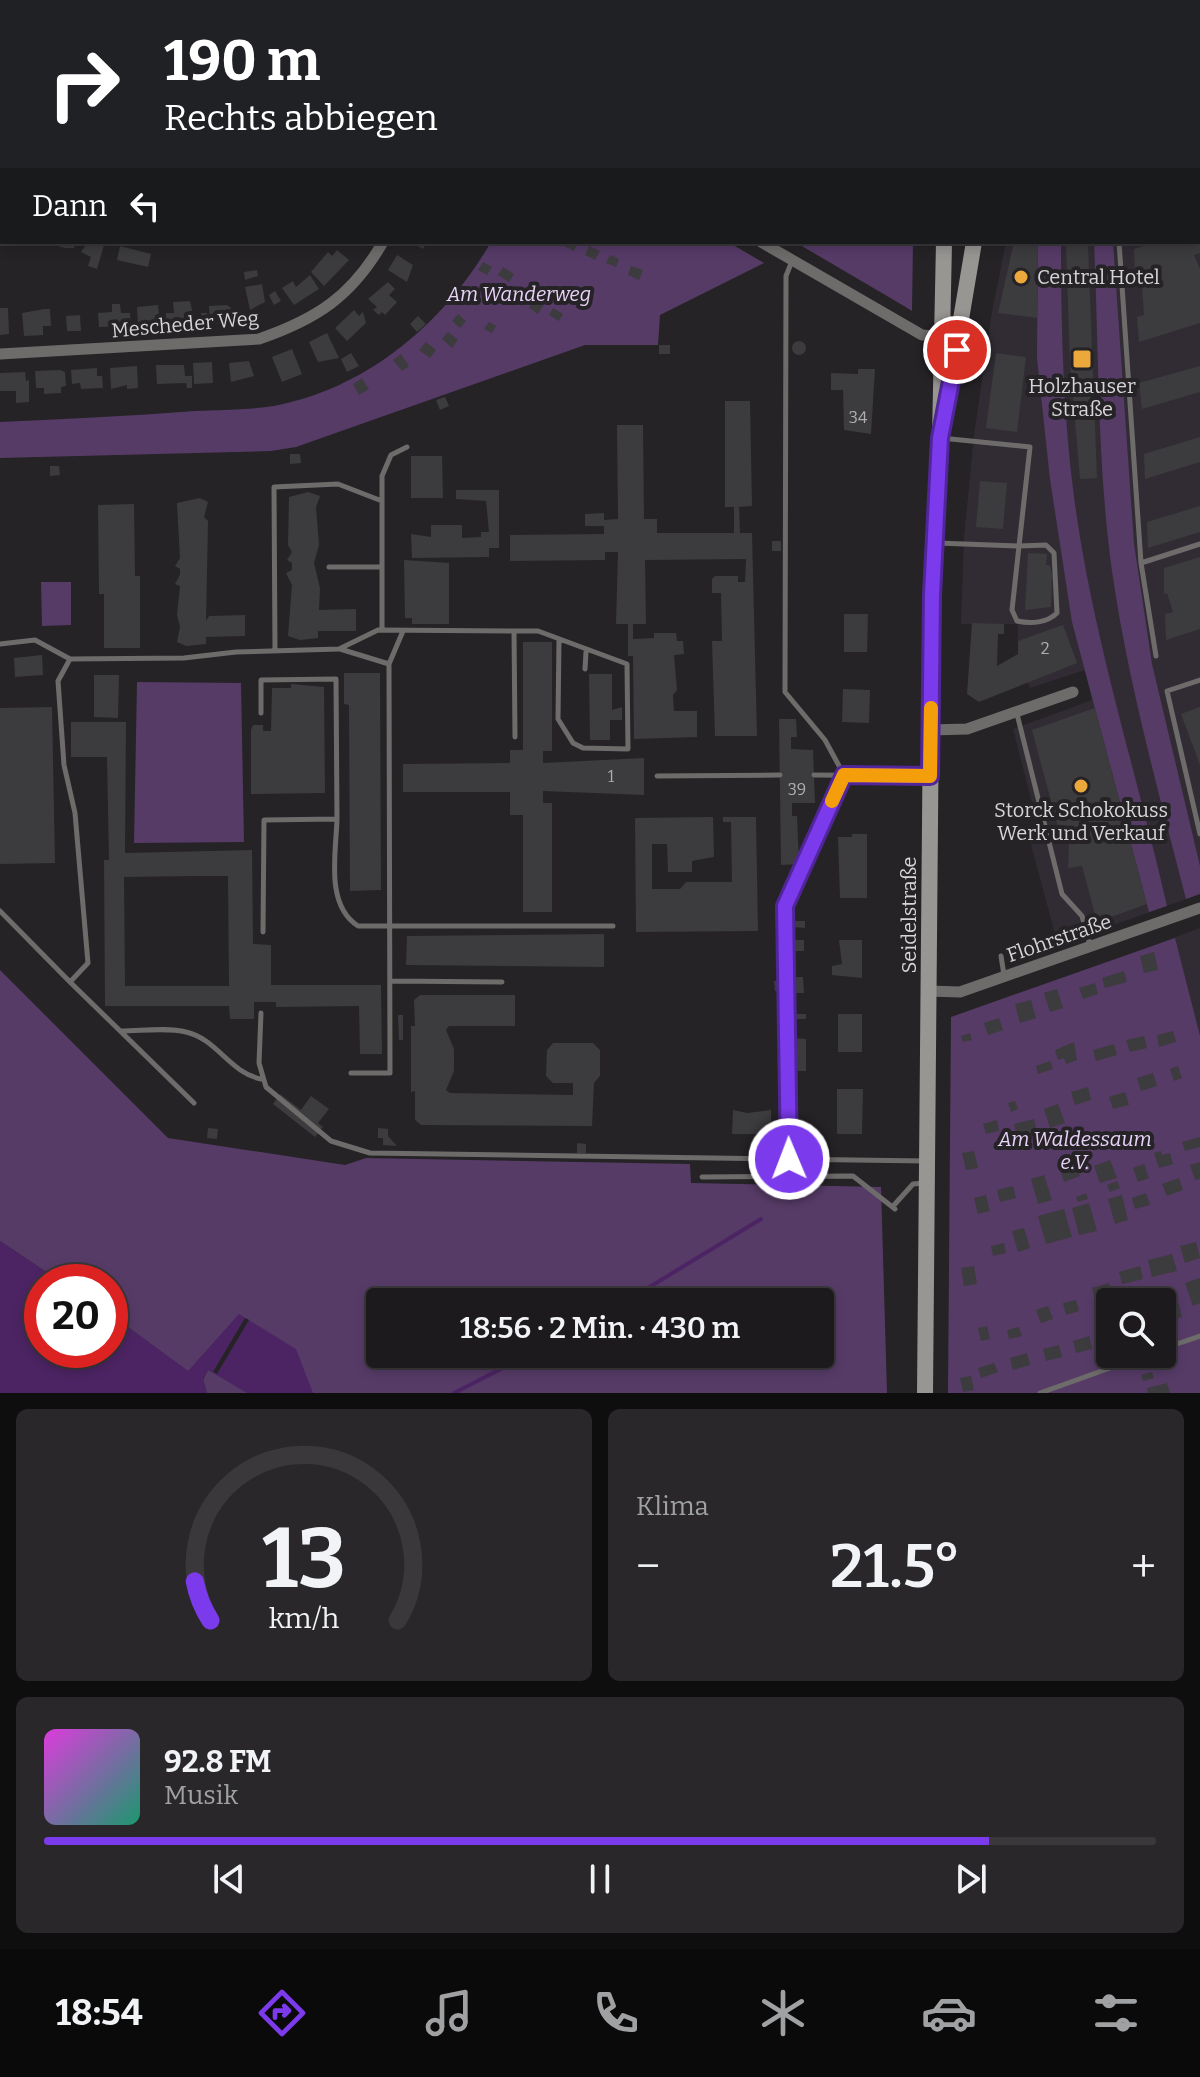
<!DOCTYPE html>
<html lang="de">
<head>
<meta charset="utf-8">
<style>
	body { margin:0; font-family:Bitter,serif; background:#292729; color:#f1f3f6; height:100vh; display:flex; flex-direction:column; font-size:30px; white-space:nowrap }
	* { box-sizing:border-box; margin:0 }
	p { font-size:26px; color:#a0a1a3 }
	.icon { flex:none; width:44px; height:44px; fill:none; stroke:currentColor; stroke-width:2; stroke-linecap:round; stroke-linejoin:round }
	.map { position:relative; height:1393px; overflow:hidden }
	.sheet { display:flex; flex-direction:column; gap:16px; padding:16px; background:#0f0e0f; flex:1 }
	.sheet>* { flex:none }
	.top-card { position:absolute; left:0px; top:0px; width:1200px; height:244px; box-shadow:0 4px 12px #0003,0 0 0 2px #3a383b; background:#202124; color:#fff; overflow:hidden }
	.buttons { position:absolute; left:1096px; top:1288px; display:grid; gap:16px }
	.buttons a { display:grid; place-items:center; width:80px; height:80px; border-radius:8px; background:#1c1a1c; box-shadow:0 4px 12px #0003,0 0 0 2px #3a383b; font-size:40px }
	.speed { position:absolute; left:24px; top:1264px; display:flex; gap:16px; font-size:40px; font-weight:700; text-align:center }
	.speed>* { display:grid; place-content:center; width:104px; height:104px; border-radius:50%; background:#1c1a1c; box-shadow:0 4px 12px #0003,0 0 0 2px #3a383b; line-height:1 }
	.speed .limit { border:12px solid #d22; background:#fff; color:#111 }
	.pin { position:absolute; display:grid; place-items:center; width:68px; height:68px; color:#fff; margin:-34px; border:4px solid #fff; border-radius:50%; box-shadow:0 2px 8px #0007 }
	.me { position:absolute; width:88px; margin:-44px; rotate:359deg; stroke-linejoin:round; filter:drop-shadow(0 0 6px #0008) }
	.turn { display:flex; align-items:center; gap:28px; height:168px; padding:0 32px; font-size:36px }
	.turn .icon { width:104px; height:104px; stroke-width:2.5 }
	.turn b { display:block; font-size:56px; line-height:68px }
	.then { display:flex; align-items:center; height:76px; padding:0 32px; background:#0003; gap:16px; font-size:30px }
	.big { font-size:60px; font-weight:600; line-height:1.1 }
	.sheet .card { flex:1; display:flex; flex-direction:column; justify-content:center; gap:12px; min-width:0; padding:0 28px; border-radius:12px; background:#292729 }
	.sheet .dial { align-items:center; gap:0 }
	.dial svg { height:208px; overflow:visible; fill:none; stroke:#3a383b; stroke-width:7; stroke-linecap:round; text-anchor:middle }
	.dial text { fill:#f1f3f6; stroke:none }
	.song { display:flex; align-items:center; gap:24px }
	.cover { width:96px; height:96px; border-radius:12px; background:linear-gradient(135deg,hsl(300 70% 55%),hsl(160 70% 35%)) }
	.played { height:8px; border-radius:4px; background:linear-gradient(90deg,#7c3aed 85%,#3a383b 85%) }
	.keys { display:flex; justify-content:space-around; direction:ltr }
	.heat { display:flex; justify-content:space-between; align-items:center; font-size:44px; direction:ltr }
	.sheet .tiles { flex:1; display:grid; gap:16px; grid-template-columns:1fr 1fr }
	.card:last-child { grid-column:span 2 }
	.trip { position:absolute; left:366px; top:1288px; width:468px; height:80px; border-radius:8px; background:#1c1a1c; box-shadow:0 4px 12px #0003,0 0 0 2px #3a383b; font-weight:600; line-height:80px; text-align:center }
	.menu { display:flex; height:128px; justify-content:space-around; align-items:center; background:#0b0a0b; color:#a0a1a3 }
	.menu .icon { width:56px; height:56px }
	.menu .on { color:#7c3aed }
	.menu b { font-size:36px; color:#f1f3f6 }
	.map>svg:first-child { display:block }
	.built { fill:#312c34 }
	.green { fill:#563b67; fill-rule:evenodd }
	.water { fill:#4c2463 }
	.pier { fill:#252326 }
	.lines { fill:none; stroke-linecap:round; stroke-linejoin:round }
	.stream { stroke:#4c2463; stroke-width:4 }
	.building { fill:#3c3b3e; fill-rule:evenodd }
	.lane { stroke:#6e6c6b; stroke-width:5 }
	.street { stroke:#6e6c6b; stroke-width:11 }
	.secondary { stroke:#979693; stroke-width:16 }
	.route-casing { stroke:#51269a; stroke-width:20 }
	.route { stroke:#7c3aed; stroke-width:14 }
	.slow { stroke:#f59e0b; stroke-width:14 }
	.poi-dot { fill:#eda83b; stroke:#252326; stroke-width:3 }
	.labels { text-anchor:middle; stroke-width:8; stroke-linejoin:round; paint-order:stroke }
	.number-label { font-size:16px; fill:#b0aeb0 }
	.poi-label { font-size:20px; fill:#d6d4d6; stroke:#252326 }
	.park-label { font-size:20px; font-style:italic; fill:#ead3f9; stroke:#252326 }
	.street-label { font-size:20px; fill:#d6d4d6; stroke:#252326 }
</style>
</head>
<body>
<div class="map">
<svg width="1200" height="1393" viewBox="0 0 1200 1393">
	<rect width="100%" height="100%" fill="#252326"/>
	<path class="built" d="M1045 0H1200V64L1198 2Z
		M1200 135V894L1058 945 1030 841 1041 837 1013 729 1092 700 1085 670 1030 688 1018 654V624H961L964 538 974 435 992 312 1006 242H1198Z
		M1200 928V1111L1157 944Z"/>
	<path class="green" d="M491 242H728L764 263 660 315 658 345H585L296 447 271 451 0 458V422C65 419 130 416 195 411 221 410 248 410 274 406 368 388 444 323 491 242Z
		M795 242H913L912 311 904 306Z
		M1038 242H1061C1061 327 1063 412 1074 497 1092 635 1136 770 1167 906L1149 912 1072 622 1050 479 1037 358Z
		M1094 242H1113L1134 544 1152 664 1200 866V894L1186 899C1158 790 1128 682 1112 571 1097 463 1099 351 1094 242Z
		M41 582H71V625L42 626Z
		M137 682 241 683 244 842 134 843Z
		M1175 938 1200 1036V1393H948L951 1017ZM1110 1302H1162V1354H1110Z
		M0 970 168 1138 345 1165 366 1158 690 1164 691 1183 881 1187 887 1393H207L203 1380 208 1370 212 1372 244 1318 189 1372 110 1314V1282H61L0 1241ZM380 1302H820V1354H380Z"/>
	<path class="water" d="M0 1241 61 1282H42V1350H110V1314L188 1371 239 1314 296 1349 313 1393H247L208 1370 203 1379 207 1393H0Z"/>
	<path class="pier" d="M245 1318 249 1320 217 1374 213 1372Z"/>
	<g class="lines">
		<path class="stream" d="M625 1302 761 1219
			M454 1393 530 1354"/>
	</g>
	<path class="building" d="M44 242H75L74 248H65Z
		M88 242H105L97 269 88 266 91 257 81 252Z
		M411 242H427L423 249Z
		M566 242 577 244 574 251 564 246Z
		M1014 242H1038L1037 318 998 313Z
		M1155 242H1200V253L1194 255 1200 269V323L1139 342 1137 317 1144 315 1141 272 1135 273 1134 249Z
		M1088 245 1097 478 1080 479 1070 363 1066 246Z
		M120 246 151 254 148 267 117 260Z
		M589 246 600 251 595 260 585 255Z
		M337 250 349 260 324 286 311 272 328 252 332 256Z
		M397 255 413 265 407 282 388 270Z
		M610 255 619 259 616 267 606 263Z
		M483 262 492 267 487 275 478 270Z
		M631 266 643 270 639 280 628 275Z
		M503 267 514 274 509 282 498 275Z
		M257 270 258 276 245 280 244 272Z
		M310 275 319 289 294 305 282 288 293 281 296 287Z
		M388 282 395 289 389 295 397 302 385 315 382 312 379 315 373 310 377 307 368 299Z
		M262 284 265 302 250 310 245 287Z
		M517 286 526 292 522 299 513 292Z
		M275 291 281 301 274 305 269 295Z
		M536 295 546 301 538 314 529 308Z
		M190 301 194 319 191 325 166 326V313H174L173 302Z
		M112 304H120L121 313H130L131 326 99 327 98 313 112 312Z
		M158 305 160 326 138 327 137 307Z
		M227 305 231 308 228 323 210 324 209 306Z
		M0 308H8L9 334 0 335Z
		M553 308 563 314 559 321 549 315Z
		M44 309H50L51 326H43V335L24 336 22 313Z
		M354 310 359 316 363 312 366 323 347 341 335 328Z
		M201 313H207L208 324H202Z
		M458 314 466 321 460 328 452 321Z
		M80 315 81 331H67L66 316Z
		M418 316 426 324 417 332 410 324Z
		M489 322 496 326 492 333 484 329Z
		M448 332 458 340 452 348 442 339Z
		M327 333 339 358 318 362 309 342Z
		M792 348a7 7 0 1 1 14 0a7 7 0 1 1-14 0Z
		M426 342 436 350 430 358 419 350Z
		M659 345H670V354H659Z
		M292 349 302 374 282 382 272 357Z
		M351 353 359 366 347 372 341 359Z
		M996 353 1026 357 1017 432 986 428Z
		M401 354 409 366 402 371 393 360Z
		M249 361 254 376 231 382 229 363Z
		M212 362 213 383 194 384 193 363Z
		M156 365H184L185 376H192V388H187L186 383 157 384Z
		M137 366 138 388 127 389V385L111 389 110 368Z
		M1200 366V392L1142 409 1139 383Z
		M97 368V376H102L103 388 81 389 80 383 72 384 71 370Z
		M858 369H875L871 434 844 430 843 390H831V373L858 374Z
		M60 370 65 372 66 386 61 387V393L44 394V388H36L35 371Z
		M25 372 26 381 29 380V402L16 403V391H0V373Z
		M362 378 369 389 359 395 353 384Z
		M445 397 449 406 440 410 436 400Z
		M725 401H750L752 506 739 507 740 533H752L757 736H715L712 641H722L721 593H712V579L715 576H738V582H745L746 559 645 560 646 624H633V639L654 638V633H676L677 641H683L684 654 674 655 677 690 673 695 674 711H697V737L634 739 633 656H628V624H616L618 552H605V560L510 561V535L604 534V526H585V514L604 513V520L618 519 617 425H643L644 519H657V533H734V507H725Z
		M1200 437V462L1145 479 1144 454Z
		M290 454H300L301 463 290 464Z
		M411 456H442L443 498H411Z
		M50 466H59L60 475 50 476Z
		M980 481 1007 483 1003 529 976 527Z
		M456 490H499V548H489V557L412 558 411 534 431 537V525H462V538L481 537V532H489L486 501 456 499Z
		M308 492 320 496 316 507 319 545 314 563 320 588 319 610 356 609V631H318V638L300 640 288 636 292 585 286 573 292 570V563L287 560 292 552 288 545 289 497Z
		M200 498 208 502 204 517 208 521 206 621 209 616 245 615V636L206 637V644L186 646 177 642 180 627 177 615 180 586 175 584 180 575V569L175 566 180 558 177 503Z
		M134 504 135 576H140V648H104V594H99L98 505Z
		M1200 506V532L1148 548 1147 522Z
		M772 541H781V551H772Z
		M1028 553 1047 554 1046 565H1050L1052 576 1051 607 1025 610Z
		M1200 557V629L1166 640 1165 614 1173 612 1167 593 1164 594V568Z
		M404 560 449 563V624H412V618H405Z
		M844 614H868L867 652H844Z
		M972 623 1004 624V634H998L997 666 1018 654V641L1063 625 1077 663 979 702 967 694Z
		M523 642H552V751H543V763L644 758V795L543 791V803H552V912H523V815H510V792H403V764L510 763V750H523Z
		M42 655 43 675 15 677 14 658Z
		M344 673H380L381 890 350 891 349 705 344 704Z
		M589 674H612V710L622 707V720H610V740H590Z
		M94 675H119L118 718 94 717Z
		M291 684 324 687 325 793 251 794V730L253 725H263V731H271L272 688H291Z
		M843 689 870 690 869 723 842 722Z
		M52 707 55 863 0 864V708Z
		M1200 707V765L1181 714Z
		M1095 708 1147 904 1097 922 1082 866 1068 868 1069 843 1062 842 1032 730Z
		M779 719H796L797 737H791V749L813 750 815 803H792V816H797L799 864 781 865Z
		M71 722H126L125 853 252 850 253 944 271 945V985H381L382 1054H360L359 1006 276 1007V1002H254V1019H230L229 1006H105L104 860H109L107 757H71ZM196 876H228L229 986H125L124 877Z
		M713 817 714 857 692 861V872H668L667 844H652V889H680L686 882H732L731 822H723V817H756L758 931 636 932 635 818Z
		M852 834H867V898H840L838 837H852Z
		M793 921H805V928L793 927Z
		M604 934V967L406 965 407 936Z
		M793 940H804V951H793Z
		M839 940H862V978L832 975V966L842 964Z
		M1154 952 1158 970 1144 973 1140 956Z
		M1124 971 1127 982 1105 988 1102 978Z
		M793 977H803L804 993H793Z
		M774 981H783V990L775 991Z
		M1095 983 1098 994 1083 999 1079 988Z
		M1057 989 1063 1008 1050 1012 1044 993Z
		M420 995H515V1026H449L446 1030 454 1049V1071L446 1090 450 1093 573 1095V1083H553L546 1076 547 1050 553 1043H593L600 1050V1076L594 1083 592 1126 421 1125 415 1120V1091L411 1092V1026H415L414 1000Z
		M1031 1000 1036 1018 1020 1023 1015 1004Z
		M794 1014H806V1019H794Z
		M838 1014H862V1052H838Z
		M398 1015H403V1040H399Z
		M999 1018 1003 1030 988 1035 984 1023Z
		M1173 1031 1176 1042 1159 1047 1157 1035Z
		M970 1033 972 1040 963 1042 961 1036Z
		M1144 1036 1147 1048 1130 1052 1126 1040Z
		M793 1038 806 1039V1071H793Z
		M1074 1042 1077 1060 1066 1064 1064 1058 1058 1060 1055 1050Z
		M1114 1044 1117 1055 1096 1061 1093 1050Z
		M1050 1061 1053 1069 1038 1074 1036 1066Z
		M1178 1066 1182 1078 1174 1081 1170 1069Z
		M1153 1073 1157 1086 1141 1091 1137 1078Z
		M1088 1087 1091 1100 1075 1105 1071 1092Z
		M837 1089H863L862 1134H837Z
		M1125 1092 1129 1105 1113 1109 1109 1097Z
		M280 1094 301 1110 311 1096 329 1109 318 1123 323 1127 315 1137 273 1104Z
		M1015 1101 1018 1109 1011 1112 1008 1103Z
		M1058 1104 1065 1123 1050 1128 1044 1109Z
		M733 1110 747 1113 771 1110V1134H732Z
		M1034 1119 1037 1131 1017 1136 1014 1124Z
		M997 1120 999 1131 986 1134 983 1124Z
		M208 1128 218 1129 217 1139 207 1138Z
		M378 1128 388 1129V1136L397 1146 383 1145V1138H378Z
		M1200 1137V1147L1185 1151 1182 1142Z
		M577 1143 586 1144V1153H577Z
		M776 1147 785 1148V1157H776Z
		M974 1151 978 1168 966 1170 962 1153Z
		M1161 1151 1162 1155 1170 1153 1173 1164 1159 1168 1154 1153Z
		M1110 1160 1117 1178 1100 1183 1094 1166Z
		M1200 1162V1179L1195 1180 1190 1165Z
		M1076 1164 1080 1176 1064 1182 1060 1170Z
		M1144 1164 1149 1178 1138 1182 1133 1168Z
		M1044 1175 1052 1200 1038 1204 1031 1179Z
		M1179 1178 1183 1190 1167 1196 1162 1184Z
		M1117 1181 1120 1188 1110 1192 1107 1185Z
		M1013 1186 1016 1198 1000 1202 997 1190Z
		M1086 1193 1088 1199 1078 1202 1076 1197Z
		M1146 1193 1150 1205 1135 1209 1132 1198Z
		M986 1195 990 1211 978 1214 974 1198Z
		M1122 1195 1128 1220 1115 1224 1108 1199Z
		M1089 1203 1097 1231 1079 1235 1072 1208Z
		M1064 1209 1072 1237 1046 1244 1038 1216Z
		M1024 1228 1030 1248 1018 1252 1012 1231Z
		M1196 1242 1200 1258 1185 1263 1180 1246Z
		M1004 1243 1006 1253 993 1256 991 1246Z
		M1172 1254 1177 1271 1152 1277 1148 1260Z
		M974 1266 977 1284 964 1286 961 1268Z
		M1140 1266 1143 1279 1122 1284 1119 1272Z
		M1200 1278V1303L1193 1306 1185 1283Z
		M1109 1283 1114 1298 1096 1303 1092 1288Z
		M1176 1294 1182 1317 1167 1321 1160 1298Z
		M1076 1300 1079 1311 1066 1315 1063 1303Z
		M1048 1306 1053 1319 1041 1323 1036 1310Z
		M1110 1320V1332L1103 1334 1099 1324Z
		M987 1326 990 1339 981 1341 978 1328Z
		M1019 1327 1022 1336 1009 1339 1007 1330Z
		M1089 1336 1092 1349 1076 1353 1073 1341Z
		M1059 1345 1062 1357 1046 1361 1043 1349Z
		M1027 1353 1030 1365 1013 1370 1010 1358Z
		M994 1363 998 1372 981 1378 978 1368Z
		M1152 1372 1154 1378 1143 1381 1141 1375Z
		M971 1376 974 1390 963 1392 960 1378Z
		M1167 1383 1170 1393H1148L1147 1388Z"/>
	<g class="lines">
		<path class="lane" d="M1119 242 1141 563 1200 544
			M937 543 1019 546 1030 447 941 438
			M1046 545 1054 553 1057 613C1047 623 1031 624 1017 621L1012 610 1019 546Z
			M1141 563 1156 656
			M329 567H382
			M382 630V476L391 455 407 447
			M514 631H538L627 664 628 749 583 748 573 743 558 719 559 640
			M0 644 35 640 70 659 184 658 236 652 339 649 378 630 514 631 515 737
			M340 649 389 664
			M275 650 274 487 338 484 382 501
			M70 659 58 681 64 765 75 813 88 963 70 982 194 1103
			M585 669 586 652
			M1200 680 1167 691 1200 834
			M261 713V680L336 679 337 819
			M1017 714 1062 894 1082 916 1090 945
			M814 775 929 776
			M657 776 780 775
			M0 911 70 982
			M263 932 264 820 337 819C336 853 325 905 358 926H613
			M1001 956 1004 975
			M391 981 502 982
			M261 1013 259 1063 266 1087 331 1141 370 1153 926 1161
			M121 1031C141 1031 167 1027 186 1032 217 1039 230 1073 261 1079
			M351 1073H390L389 664 403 631
			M789 1159 785 906 844 775 825 740 785 692 786 276 792 261
			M702 1177 853 1176 895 1209
			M895 1204 913 1184 925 1183
			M1162 1349 1200 1336
			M1040 1393 1149 1354"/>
		<path class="street" d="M11 0 15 2
			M0 193 2 194
			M761 242 922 335 947 337
			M0 354 259 339C317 319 352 296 383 242
			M931 730 967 729 1073 692
			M928 991 960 992 1200 908"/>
		<path class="secondary" d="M362 0 365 2
			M981 2 982 0
			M1018 2V0
			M1198 91 1200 90
			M1198 112H1200
			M947 402 974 242
			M925 1393 932 595 940 438 944 242"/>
	</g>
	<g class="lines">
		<defs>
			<path id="route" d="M789 1159 785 906 844 775 930 776 932 595 940 438 957 350"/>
		</defs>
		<use href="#route" class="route-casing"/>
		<use href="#route" class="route"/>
		<path class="slow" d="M832 801 844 775 930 776 931 708"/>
	</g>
	<g class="poi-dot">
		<circle cx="1021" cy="277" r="8"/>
		<rect x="1072" y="349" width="20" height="20" rx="4"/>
		<circle cx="1081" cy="786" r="8"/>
	</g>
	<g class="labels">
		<g class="number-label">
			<text x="858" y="423">34</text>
			<text x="1045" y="654">2</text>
			<text x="611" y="782">1</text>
			<text x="797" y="795">39</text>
		</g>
		<g class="poi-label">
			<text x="1037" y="284" text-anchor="start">Central Hotel</text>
			<text x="1082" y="393">Holzhauser<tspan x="1082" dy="23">Straße</tspan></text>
			<text x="1081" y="817">Storck Schokokuss<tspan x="1081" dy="23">Werk und Verkauf</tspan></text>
		</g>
		<g class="park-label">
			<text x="519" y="301">Am Wanderweg</text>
			<text x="1075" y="1146">Am Waldessaum<tspan x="1075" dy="23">e.V.</tspan></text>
		</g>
		<g class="street-label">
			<text transform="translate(185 324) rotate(-5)" y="7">Mescheder Weg</text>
			<text transform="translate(909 915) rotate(-90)" y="7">Seidelstraße</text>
			<text transform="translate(1059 938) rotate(-19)" y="7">Flohrstraße</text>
		</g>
	</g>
</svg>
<div class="buttons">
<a><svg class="icon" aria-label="search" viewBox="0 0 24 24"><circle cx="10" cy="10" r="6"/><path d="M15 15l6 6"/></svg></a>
</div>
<div class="speed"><div class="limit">20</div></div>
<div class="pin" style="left:957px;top:350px;background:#d93025"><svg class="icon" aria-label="arrive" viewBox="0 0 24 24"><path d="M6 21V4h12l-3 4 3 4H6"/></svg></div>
<svg class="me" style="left:789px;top:1159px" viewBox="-20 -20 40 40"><circle r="17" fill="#7c3aed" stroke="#fff" stroke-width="3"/><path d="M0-11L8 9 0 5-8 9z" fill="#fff"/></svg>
<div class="trip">18:56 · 2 Min. · 430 m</div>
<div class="top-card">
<div class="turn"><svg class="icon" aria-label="right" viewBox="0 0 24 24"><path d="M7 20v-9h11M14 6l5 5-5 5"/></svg><div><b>190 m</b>Rechts abbiegen</div></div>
<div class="then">Dann<svg class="icon" aria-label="left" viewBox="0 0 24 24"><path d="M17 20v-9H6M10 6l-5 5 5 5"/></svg></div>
</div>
</div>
<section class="sheet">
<div class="tiles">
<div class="card dial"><svg viewBox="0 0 100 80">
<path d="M14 69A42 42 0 1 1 86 69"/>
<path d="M14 69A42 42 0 0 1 8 54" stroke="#7c3aed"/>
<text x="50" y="56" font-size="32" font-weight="700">13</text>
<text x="50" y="72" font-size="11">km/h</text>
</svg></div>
<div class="card"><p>Klima</p>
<div class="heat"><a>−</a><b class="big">21.5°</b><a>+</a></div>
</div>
<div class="card">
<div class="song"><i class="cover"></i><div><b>92.8 FM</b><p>Musik</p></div></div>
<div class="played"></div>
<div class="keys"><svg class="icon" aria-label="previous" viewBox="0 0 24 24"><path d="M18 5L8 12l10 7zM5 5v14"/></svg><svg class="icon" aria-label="pause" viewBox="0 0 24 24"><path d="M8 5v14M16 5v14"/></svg><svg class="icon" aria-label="next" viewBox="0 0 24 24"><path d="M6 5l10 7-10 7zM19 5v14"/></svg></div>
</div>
</div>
</section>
<nav class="menu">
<b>18:54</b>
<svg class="icon on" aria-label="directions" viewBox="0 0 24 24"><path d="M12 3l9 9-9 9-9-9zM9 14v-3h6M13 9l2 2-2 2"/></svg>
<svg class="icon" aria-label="music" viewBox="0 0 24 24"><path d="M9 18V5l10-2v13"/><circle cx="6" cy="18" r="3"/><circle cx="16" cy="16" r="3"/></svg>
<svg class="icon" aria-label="phone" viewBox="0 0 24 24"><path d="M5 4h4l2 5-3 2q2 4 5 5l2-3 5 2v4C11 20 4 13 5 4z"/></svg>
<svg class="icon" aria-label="climate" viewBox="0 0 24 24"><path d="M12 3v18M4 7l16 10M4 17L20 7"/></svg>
<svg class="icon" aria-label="car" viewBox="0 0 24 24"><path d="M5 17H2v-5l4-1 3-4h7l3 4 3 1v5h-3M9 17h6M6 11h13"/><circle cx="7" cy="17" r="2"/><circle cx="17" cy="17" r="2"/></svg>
<svg class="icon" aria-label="filters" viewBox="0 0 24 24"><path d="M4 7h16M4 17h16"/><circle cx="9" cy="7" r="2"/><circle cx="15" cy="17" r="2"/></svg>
</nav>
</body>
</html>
